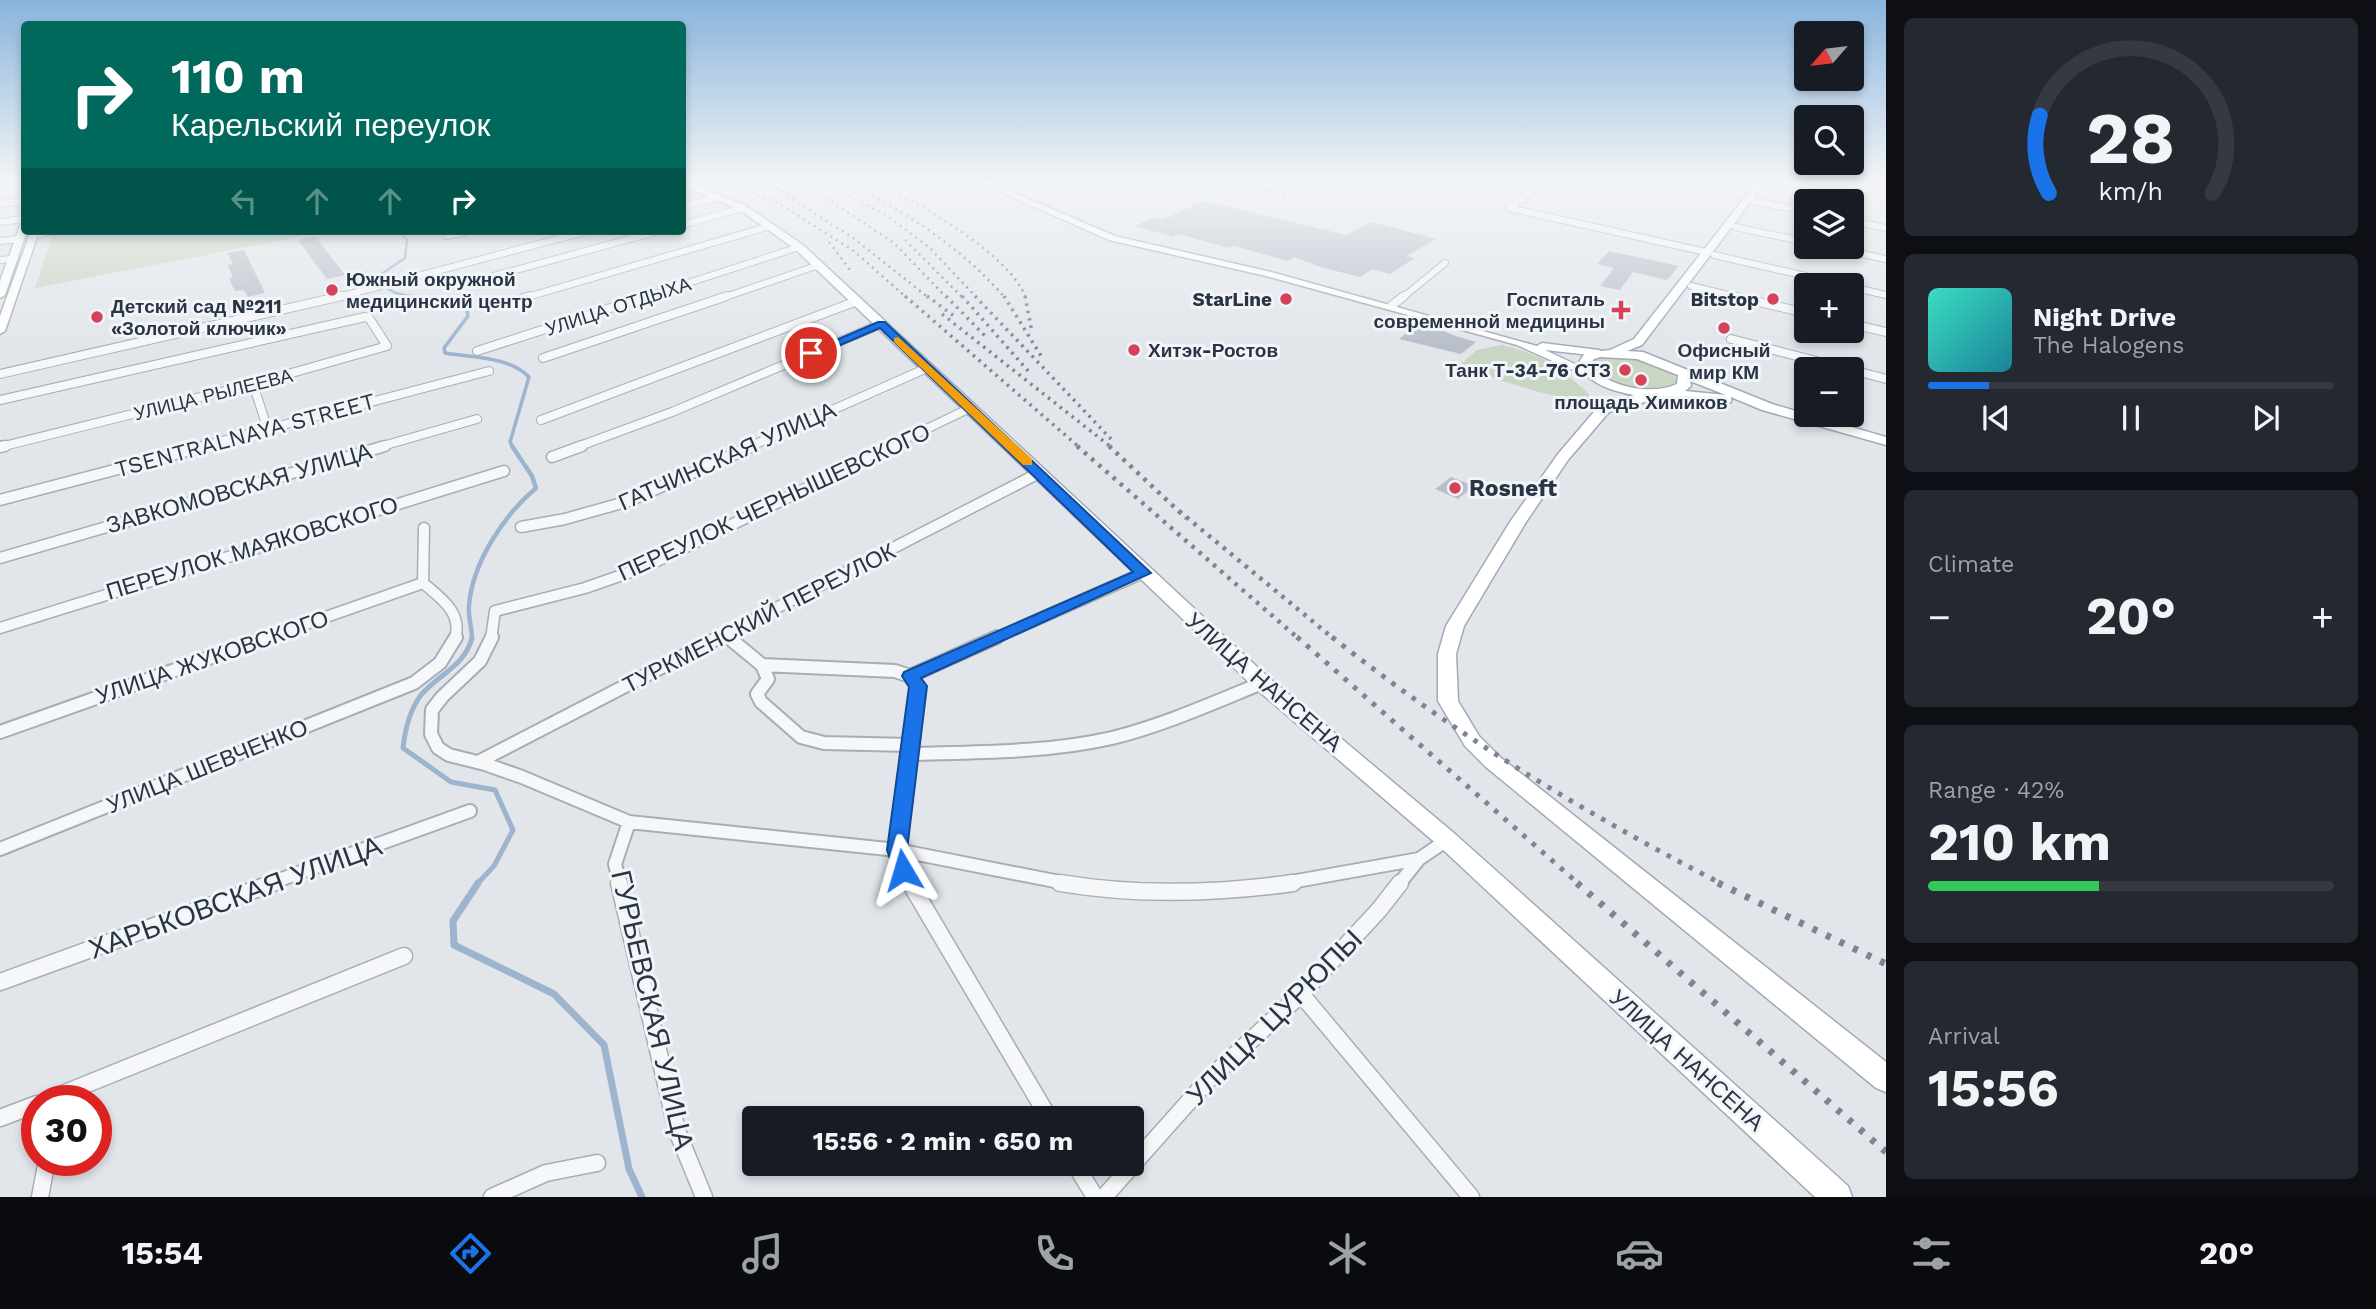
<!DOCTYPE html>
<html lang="en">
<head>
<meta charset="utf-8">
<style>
	body { margin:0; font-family:"Work Sans",sans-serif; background:#242831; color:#f1f3f6; height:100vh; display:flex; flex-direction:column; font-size:26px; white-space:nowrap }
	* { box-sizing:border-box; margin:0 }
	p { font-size:23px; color:#9ea1a6 }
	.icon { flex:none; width:38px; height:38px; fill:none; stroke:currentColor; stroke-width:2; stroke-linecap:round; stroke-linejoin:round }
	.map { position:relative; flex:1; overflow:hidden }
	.panel { display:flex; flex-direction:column; gap:18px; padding:18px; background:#0d0f14; width:490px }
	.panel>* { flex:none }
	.banner { position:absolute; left:21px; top:21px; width:665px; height:214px; border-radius:7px; box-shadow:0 4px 10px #0003; background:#00695c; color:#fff; overflow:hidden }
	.needle { width:46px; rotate:242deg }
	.buttons { position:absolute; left:1794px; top:21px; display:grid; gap:14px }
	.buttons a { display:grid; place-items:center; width:70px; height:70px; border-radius:7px; background:#171b24; box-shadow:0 4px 10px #0003; font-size:35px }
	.speed { position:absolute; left:21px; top:1085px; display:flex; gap:14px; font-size:35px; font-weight:700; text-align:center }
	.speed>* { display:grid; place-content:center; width:91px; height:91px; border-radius:50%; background:#171b24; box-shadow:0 4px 10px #0003; line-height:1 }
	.speed .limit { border:10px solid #d22; background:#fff; color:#111 }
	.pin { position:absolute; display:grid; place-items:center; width:60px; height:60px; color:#fff; margin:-30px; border:4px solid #fff; border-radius:50%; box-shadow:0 2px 7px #0007 }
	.me { position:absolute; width:77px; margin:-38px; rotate:353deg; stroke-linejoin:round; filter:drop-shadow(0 0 5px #0008) }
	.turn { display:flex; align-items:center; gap:24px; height:147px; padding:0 35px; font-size:32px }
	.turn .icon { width:91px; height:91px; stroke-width:2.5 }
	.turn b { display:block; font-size:49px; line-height:60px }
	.lanes { display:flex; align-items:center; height:66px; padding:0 35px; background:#0003; justify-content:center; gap:35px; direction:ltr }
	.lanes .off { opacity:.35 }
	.big { font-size:52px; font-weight:700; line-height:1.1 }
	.panel .card { flex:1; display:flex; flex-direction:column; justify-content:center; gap:10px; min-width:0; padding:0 24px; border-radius:10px; background:#242831 }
	.panel .dial { align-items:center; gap:0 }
	.dial svg { height:182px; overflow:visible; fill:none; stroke:#363941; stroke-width:7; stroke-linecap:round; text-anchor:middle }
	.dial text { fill:#f1f3f6; stroke:none }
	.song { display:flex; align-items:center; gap:21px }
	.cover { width:84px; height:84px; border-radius:10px; background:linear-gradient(135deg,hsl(170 70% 55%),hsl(190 70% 35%)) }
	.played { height:7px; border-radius:4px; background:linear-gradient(90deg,#1a73e8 15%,#363941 15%) }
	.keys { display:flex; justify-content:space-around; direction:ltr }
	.heat { display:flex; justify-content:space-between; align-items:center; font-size:38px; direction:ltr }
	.charge { height:10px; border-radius:5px; background:linear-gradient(90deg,#34c759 42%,#363941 0) }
	.trip { position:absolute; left:742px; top:1106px; width:402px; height:70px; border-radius:7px; background:#171b24; box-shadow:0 4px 10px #0003; font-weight:700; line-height:70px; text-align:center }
	.tab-bar { display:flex; height:112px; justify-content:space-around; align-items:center; background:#090b0e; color:#9ea1a6 }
	.tab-bar .icon { width:49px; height:49px }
	.tab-bar .active { color:#1a73e8 }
	.tab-bar b { font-size:32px; color:#f1f3f6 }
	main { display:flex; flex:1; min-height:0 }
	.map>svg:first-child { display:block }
	.green { fill:#c8d6c3 }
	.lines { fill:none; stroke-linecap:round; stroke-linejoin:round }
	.stream-far4 { stroke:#9cb4cd; stroke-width:2.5 }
	.stream-far3 { stroke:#9cb4cd; stroke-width:3.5 }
	.stream-far2 { stroke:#9cb4cd; stroke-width:4.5 }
	.stream-far1 { stroke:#9cb4cd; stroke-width:5 }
	.stream { stroke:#9cb4cd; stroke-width:7 }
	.building { fill:#b9bfca }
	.street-far4-casing { stroke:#a7adb6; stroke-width:8 }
	.street-far3-casing { stroke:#a7adb6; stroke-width:10 }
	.street-far2-casing { stroke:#a7adb6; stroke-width:13 }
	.street-far1-casing { stroke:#a7adb6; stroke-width:16 }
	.street-casing { stroke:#a7adb6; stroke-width:19 }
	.secondary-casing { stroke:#a7adb6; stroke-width:3 }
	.primary-casing { stroke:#a1aab8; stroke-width:3 }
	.street-far4 { stroke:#f6f7f9; stroke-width:6 }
	.street-far3 { stroke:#f6f7f9; stroke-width:8 }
	.street-far2 { stroke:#f6f7f9; stroke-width:10 }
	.street-far1 { stroke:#f6f7f9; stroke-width:12 }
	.street { stroke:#f6f7f9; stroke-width:16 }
	.secondary { fill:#fff; fill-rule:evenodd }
	.primary { fill:#fff; fill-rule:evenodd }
	.rail-far4 { stroke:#7b8596; stroke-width:2.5; stroke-dasharray:2 4.5; stroke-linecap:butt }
	.rail-far3 { stroke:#7b8596; stroke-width:3.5; stroke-dasharray:2.5 5; stroke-linecap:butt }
	.rail-far2 { stroke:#7b8596; stroke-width:4.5; stroke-dasharray:3.5 6; stroke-linecap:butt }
	.rail-far1 { stroke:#7b8596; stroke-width:5; stroke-dasharray:4.5 8; stroke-linecap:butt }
	.rail { stroke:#7b8596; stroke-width:7; stroke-dasharray:5 10; stroke-linecap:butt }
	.route { fill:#1a73e8; stroke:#114b97; stroke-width:2 }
	.slow { fill:#f59e0b }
	.poi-dot { fill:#d6425a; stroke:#f2f5f8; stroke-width:2.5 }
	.labels { text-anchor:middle; stroke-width:6; stroke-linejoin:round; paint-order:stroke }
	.far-poi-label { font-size:19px; font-weight:bold; fill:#293445; stroke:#f2f5f8; text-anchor:end }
	.far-street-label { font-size:19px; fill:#293445; stroke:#f2f5f8 }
	.street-label { font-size:23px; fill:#293445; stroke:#f2f5f8 }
	.poi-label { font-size:23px; font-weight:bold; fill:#293445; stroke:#f2f5f8; text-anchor:start }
	.near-street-label { font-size:28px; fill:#293445; stroke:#f2f5f8 }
</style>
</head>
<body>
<main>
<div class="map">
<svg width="1886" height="1197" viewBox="0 0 1886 1197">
	<rect width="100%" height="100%" fill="#e2e6eb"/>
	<path class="green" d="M68 231H330L35 288 53 234Z
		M1502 345C1547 357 1555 363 1589 394V400C1560 401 1487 378 1461 364L1477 350Z
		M1609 355C1632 358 1658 360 1676 377V383C1650 402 1612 384 1590 367V362Z"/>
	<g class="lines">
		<path class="stream-far4" d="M399 231 407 240 405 258 377 277 376 283 396 293 418 298"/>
		<path class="stream-far3" d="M409 296 466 305 468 316 444 348 445 353C472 358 508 356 529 377L510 442 513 447"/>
		<path class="stream-far2" d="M472 639C472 628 468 617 469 606 472 563 504 515 536 488L532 476 512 446"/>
		<path class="stream-far1" d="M472 637C467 664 437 676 421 695 409 711 405 729 403 748L451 782 495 790 513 830 494 866 477 884"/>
		<path class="stream" d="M478 883 453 921 454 945 554 994 604 1045 629 1169 642 1197"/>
	</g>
	<path class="building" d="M1204 201 1346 235 1372 222 1436 239 1406 256 1415 258 1390 274 1373 269 1360 277 1320 267 1294 257 1287 261 1234 246 1229 248 1178 234 1173 237 1134 226 1153 218 1161 220Z
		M315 236 345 275 327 279 298 240Z
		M244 250 265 293 248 297 244 290 235 291 229 278 233 277 228 265 233 264 227 253Z
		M1609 251 1679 266 1667 280 1633 272 1620 290 1600 286 1614 268 1597 264Z
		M1421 321 1453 335 1476 342 1461 354 1399 339Z
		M1451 477 1474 486 1458 499 1435 489Z"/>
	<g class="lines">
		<defs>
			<path id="street-far4" d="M1753 201 1806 211
				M0 204 24 201
				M682 207 720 197
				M1509 208 1706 252
				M1509 208 1547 180
				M1852 221 1886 228
				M0 222 24 219
				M682 225 743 208
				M1735 227 1806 242
				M34 235 55 231
				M447 236 469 231
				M0 241 20 239
				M1829 247 1886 259
				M1714 255 1845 285
				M0 260 13 259
				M486 278 659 231
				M1691 286 1740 298
				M1852 287 1886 295
				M335 298 588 231
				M524 298 770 226
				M642 298 799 247
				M722 298 819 265
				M1402 298 1445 263"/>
			<path id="street-far3" d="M1733 296 1806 313
				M523 298 530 296
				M1391 306 1404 296
				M1852 324 1886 332
				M1731 339 1847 369
				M477 351 648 296
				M543 358 727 296
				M1852 370 1886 379
				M0 374 342 296
				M253 384 268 430
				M0 400 365 317 369 318 387 346 253 384 0 447
				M541 420 857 301
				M199 447 489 371
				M379 447 477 419
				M577 447 672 412 881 324
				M749 447 927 368
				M889 447 970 408"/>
			<path id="street-far2" d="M0 447 5 446
				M552 457 582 446
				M0 500 206 446
				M521 527 565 519 629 501 753 446
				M424 528 423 583C441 598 463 613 455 639
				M0 558 385 446
				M0 628 504 471
				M725 635 730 639
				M263 639 423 583
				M491 639 495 611 585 588 645 567 893 446
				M716 639 1039 473
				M993 639 1143 573"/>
			<path id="street-far1" d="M492 637 480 661 442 697 432 710 431 734 438 748 449 755 485 764 522 777 629 822 897 850 1070 884
				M728 637 762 665 895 671 910 676 918 686 897 850 903 870 911 884
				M762 665 768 679 757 694 761 702 801 737 824 743 910 745
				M910 676 997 637
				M0 732 268 637
				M910 754C977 752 1046 753 1112 738 1164 725 1213 703 1262 683
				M478 762 720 637
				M0 849 414 683 440 663 456 637
				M268 884 470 811
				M620 884 615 864 629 822
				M1280 884 1419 859
				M1399 884 1419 859 1447 840"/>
			<path id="street" d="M619 883 677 1131 704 1197
				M910 883 1049 1118
				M1060 883C1138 896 1214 894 1293 883
				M0 982 273 883
				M1301 994 1471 1197
				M45 1101 404 956
				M0 1118 37 1104
				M1075 1164 1095 1197
				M40 1197 47 1160
				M492 1197 546 1173 597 1163
				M1104 1197 1208 1080 1301 994 1379 910 1400 883"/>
			<path id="secondary" d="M974 180H984L1115 236 1271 272 1537 346 1542 343 1599 350 1605 353 1599 356 1545 350 1596 374 1586 376 1517 345 1266 276 1109 240Z
				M24 223V231H27L5 295 0 298V281L20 226Z
				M31 231H39L5 331 0 334V316Z"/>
			<path id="primary" d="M682 180 746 206 803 245 1269 678 1455 834 1848 1186 1852 1197H1815L1439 846 1255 688 795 249 740 210 682 186Z
				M1753 180H1762L1765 183 1642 345 1627 351 1643 352 1772 404 1886 437V445L1762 410 1731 397V402L1726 403 1666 396 1609 412 1568 460 1526 522 1464 626 1456 654 1458 701 1479 736 1500 757 1886 1062V1092L1876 1088 1486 767 1465 746 1438 701V654L1446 626 1510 522 1558 454 1599 406 1634 395C1611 391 1591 384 1577 365L1585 353 1610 350 1634 339 1756 183ZM1600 357 1637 359 1678 375 1677 384C1651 396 1608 387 1589 365L1594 359ZM1690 381 1726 395 1685 391 1691 386Z"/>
		</defs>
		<use href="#street-far4" class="street-far4-casing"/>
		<use href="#street-far3" class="street-far3-casing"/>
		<use href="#street-far2" class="street-far2-casing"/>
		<use href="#street-far1" class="street-far1-casing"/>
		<use href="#street" class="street-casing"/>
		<use href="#secondary" class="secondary-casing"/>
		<use href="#primary" class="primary-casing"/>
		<use href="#street-far4" class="street-far4"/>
		<use href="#street-far3" class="street-far3"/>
		<use href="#street-far2" class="street-far2"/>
		<use href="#street-far1" class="street-far1"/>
		<use href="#street" class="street"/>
		<use href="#secondary" class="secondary"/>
		<use href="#primary" class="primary"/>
		<path class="rail-far4" d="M700 180 730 189
			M721 180 778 203 854 251 907 298
			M758 180 798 198
			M791 180 825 197 894 243 947 298
			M821 180 889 217 930 248 977 298
			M844 180C903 211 961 246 1005 298
			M871 180C915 202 1008 251 1026 298
			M1232 180 1285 194
			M1276 184 1306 194
			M787 196 852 237 929 298
			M905 240 963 298
			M829 242 851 271"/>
		<path class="rail-far3" d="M905 296 1079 447
			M927 296 954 316
			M946 296 987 338
			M962 296 1030 373
			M975 296 1111 439
			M1004 296 1043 359
			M1025 296 1032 332
			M942 314 1111 447"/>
		<path class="rail-far2" d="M1077 446 1299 639
			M1109 446 1186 518
			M1179 511 1334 639"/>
		<path class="rail-far1" d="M1297 637 1579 884
			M1332 637C1454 734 1584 813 1722 884"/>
		<path class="rail" d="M1577 883 1886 1152
			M1718 883 1886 964"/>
	</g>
	<linearGradient id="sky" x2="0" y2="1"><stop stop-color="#89b4dd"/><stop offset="0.52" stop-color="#f2f4f6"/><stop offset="1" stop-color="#f2f4f6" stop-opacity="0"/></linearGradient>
	<rect width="1886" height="347" fill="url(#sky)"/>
	<path class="route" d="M878 322H885L1151 573 921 678 927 686 907 850 914 870 911 876 903 878 896 876 887 850 909 687 902 676 904 672 1133 572 880 328 815 356 806 353Z"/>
	<path class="slow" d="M898 337 1032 459V465H1023L894 342V338Z"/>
	<g class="poi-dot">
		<circle cx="332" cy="290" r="7"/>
		<circle cx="1286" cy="299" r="7"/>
		<circle cx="1773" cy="299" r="7"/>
		<path d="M1617.5 299.5h7v7h7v7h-7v7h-7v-7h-7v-7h7z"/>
		<circle cx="97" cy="317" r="7"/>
		<circle cx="1724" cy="328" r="7"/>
		<circle cx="1134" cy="350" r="7"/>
		<circle cx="1625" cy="370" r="7"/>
		<circle cx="1641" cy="380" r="7"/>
		<circle cx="1455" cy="488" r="7"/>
	</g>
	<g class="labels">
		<g class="far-poi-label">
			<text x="346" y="286" text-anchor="start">Южный окружной<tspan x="346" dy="22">медицинский центр</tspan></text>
			<text x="1272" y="306">StarLine</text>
			<text x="1605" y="306">Госпиталь<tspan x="1605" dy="22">современной медицины</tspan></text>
			<text x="1759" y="306">Bitstop</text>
			<text x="111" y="313" text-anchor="start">Детский сад №211<tspan x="111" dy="22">«Золотой ключик»</tspan></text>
			<text x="1148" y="357" text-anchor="start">Хитэк-Ростов</text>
			<text x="1724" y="357" text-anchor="middle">Офисный<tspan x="1724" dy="22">мир КМ</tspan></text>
			<text x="1611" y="377">Танк Т-34-76 СТЗ</text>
			<text x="1641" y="409" text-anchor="middle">площадь Химиков</text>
		</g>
		<g class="far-street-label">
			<text transform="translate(618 306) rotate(-18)" y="7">УЛИЦА ОТДЫХА</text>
			<text transform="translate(213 394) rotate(-14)" y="7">УЛИЦА РЫЛЕЕВА</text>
		</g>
		<g class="street-label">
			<text transform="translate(245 435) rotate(-15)" y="8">TSENTRALNAYA STREET</text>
			<text transform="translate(727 456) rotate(-24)" y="8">ГАТЧИНСКАЯ УЛИЦА</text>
			<text transform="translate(239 488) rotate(-16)" y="8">ЗАВКОМОВСКАЯ УЛИЦА</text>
			<text transform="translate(774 502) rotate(-25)" y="8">ПЕРЕУЛОК ЧЕРНЫШЕВСКОГО</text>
			<text transform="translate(252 548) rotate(-17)" y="8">ПЕРЕУЛОК МАЯКОВСКОГО</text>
			<text transform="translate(759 618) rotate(-27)" y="8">ТУРКМЕНСКИЙ ПЕРЕУЛОК</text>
			<text transform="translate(212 657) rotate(-19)" y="8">УЛИЦА ЖУКОВСКОГО</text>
			<text transform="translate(1264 682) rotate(41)" y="8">УЛИЦА НАНСЕНА</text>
			<text transform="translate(207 766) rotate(-22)" y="8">УЛИЦА ШЕВЧЕНКО</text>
			<text transform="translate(1687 1060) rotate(42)" y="8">УЛИЦА НАНСЕНА</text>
		</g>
		<g class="poi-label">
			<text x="1469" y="496">Rosneft</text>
		</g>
		<g class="near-street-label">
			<text transform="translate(235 897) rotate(-20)" y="10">ХАРЬКОВСКАЯ УЛИЦА</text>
			<text transform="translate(653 1010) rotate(77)" y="10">ГУРЬЕВСКАЯ УЛИЦА</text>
			<text transform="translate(1274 1017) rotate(-45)" y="10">УЛИЦА ЦУРЮПЫ</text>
		</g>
	</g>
</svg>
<div class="buttons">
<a><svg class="needle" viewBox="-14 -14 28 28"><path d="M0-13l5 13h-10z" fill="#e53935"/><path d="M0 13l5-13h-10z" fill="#9ea1a6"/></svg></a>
<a><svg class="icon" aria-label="search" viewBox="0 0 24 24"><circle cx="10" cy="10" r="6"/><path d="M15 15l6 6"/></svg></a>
<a><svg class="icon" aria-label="layers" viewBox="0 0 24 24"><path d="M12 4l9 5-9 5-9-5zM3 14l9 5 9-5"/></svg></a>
<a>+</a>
<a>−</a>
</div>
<div class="speed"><div class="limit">30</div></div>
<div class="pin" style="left:811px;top:353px;background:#d93025"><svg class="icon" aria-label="arrive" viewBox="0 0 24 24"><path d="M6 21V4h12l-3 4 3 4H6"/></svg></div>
<svg class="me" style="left:903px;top:870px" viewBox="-20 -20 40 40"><path d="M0-17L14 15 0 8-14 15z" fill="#1a73e8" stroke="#fff" stroke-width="4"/></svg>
<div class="trip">15:56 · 2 min · 650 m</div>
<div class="banner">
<div class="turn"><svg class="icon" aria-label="right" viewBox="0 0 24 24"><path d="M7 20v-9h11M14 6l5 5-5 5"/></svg><div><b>110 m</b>Карельский переулок</div></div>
<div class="lanes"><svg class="icon off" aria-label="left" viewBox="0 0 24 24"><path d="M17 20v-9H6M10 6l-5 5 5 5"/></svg><svg class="icon off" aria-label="ahead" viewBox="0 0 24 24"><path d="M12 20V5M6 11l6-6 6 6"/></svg><svg class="icon off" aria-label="ahead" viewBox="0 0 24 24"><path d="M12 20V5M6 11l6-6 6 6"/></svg><svg class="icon" aria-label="right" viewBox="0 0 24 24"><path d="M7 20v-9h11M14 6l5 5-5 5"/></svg></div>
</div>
</div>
<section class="panel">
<div class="card dial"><svg viewBox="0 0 100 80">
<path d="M14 69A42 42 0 1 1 86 69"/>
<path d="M14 69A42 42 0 0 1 10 35" stroke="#1a73e8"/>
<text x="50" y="56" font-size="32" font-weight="700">28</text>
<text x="50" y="72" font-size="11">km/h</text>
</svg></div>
<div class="card">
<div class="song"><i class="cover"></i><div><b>Night Drive</b><p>The Halogens</p></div></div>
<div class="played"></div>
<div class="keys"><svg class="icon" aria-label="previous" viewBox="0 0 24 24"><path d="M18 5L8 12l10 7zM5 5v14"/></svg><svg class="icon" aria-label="pause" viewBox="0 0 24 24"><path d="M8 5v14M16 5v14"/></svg><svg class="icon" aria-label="next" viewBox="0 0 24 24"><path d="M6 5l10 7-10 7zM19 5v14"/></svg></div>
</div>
<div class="card"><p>Climate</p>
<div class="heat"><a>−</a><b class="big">20°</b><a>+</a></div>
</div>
<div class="card"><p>Range · 42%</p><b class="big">210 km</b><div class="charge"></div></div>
<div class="card"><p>Arrival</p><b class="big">15:56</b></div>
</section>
</main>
<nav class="tab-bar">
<b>15:54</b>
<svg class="icon active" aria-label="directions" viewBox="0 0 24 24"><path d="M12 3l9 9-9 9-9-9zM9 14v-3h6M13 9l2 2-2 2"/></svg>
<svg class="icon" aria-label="music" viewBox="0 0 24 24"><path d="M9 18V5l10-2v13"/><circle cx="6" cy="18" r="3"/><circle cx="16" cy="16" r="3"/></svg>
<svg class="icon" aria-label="phone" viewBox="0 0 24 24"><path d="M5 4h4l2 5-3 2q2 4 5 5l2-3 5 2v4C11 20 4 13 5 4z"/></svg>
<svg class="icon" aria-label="climate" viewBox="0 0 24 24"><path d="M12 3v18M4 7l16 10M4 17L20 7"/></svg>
<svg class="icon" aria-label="car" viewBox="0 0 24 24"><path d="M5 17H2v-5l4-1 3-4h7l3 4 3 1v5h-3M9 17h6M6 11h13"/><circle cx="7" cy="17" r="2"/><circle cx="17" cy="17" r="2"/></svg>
<svg class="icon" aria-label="filters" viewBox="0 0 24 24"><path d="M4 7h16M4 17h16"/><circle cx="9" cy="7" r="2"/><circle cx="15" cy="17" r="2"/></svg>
<b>20°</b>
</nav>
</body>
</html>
